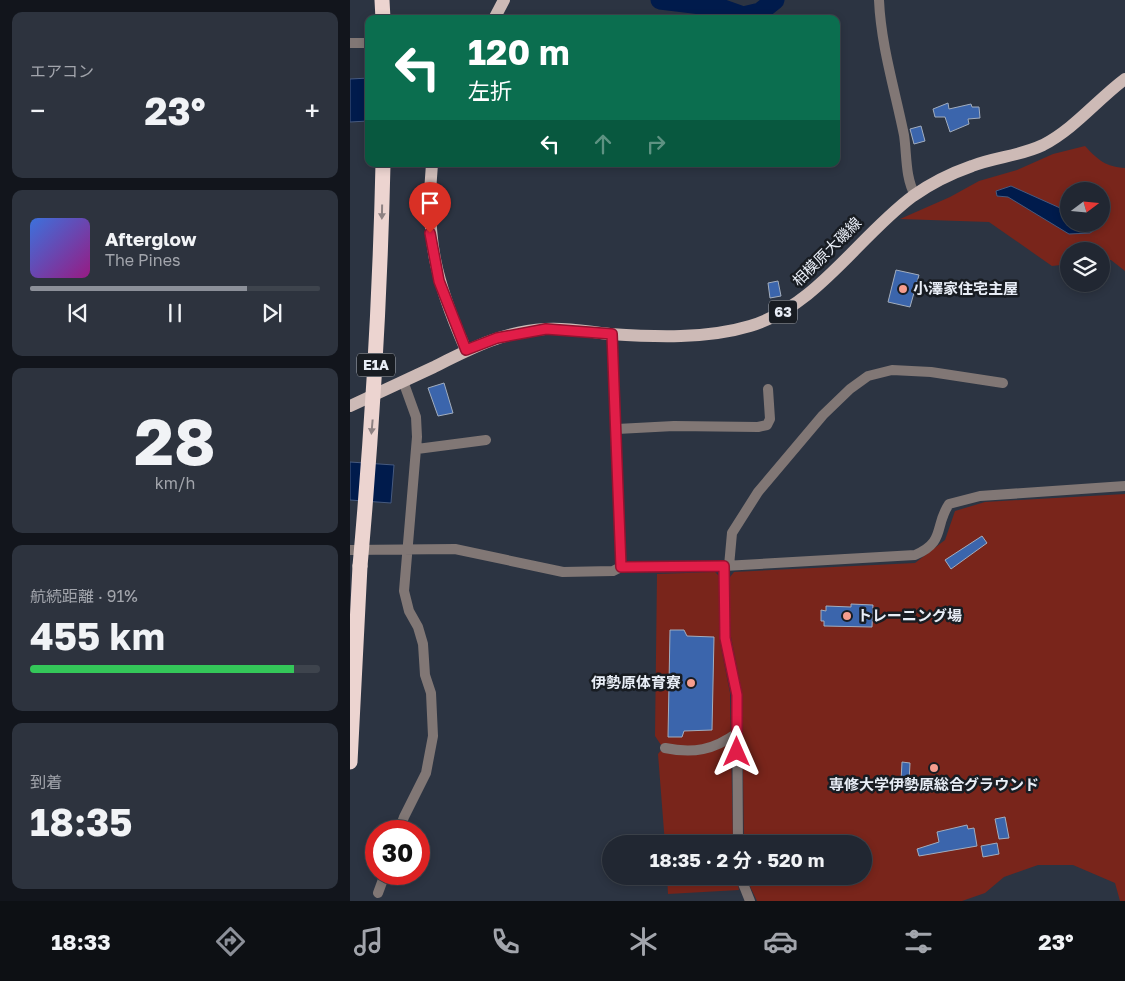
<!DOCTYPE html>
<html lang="ja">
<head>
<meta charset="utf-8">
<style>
	body { margin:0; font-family:"Golos Text","Noto Sans JP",sans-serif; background:#2d333e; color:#f1f3f6; height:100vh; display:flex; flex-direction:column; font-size:19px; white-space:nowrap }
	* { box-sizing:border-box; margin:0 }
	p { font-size:16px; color:#a2a5ac }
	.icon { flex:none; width:28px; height:28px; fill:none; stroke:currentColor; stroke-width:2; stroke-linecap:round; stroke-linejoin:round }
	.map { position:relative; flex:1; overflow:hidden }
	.drawer { display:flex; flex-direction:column; gap:12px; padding:12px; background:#12151c; width:350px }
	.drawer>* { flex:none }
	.top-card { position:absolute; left:15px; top:15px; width:475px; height:152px; border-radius:10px; box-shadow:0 2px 8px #0003,0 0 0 1px #3e444d; background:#0b6e4f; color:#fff; overflow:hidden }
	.needle { width:32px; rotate:74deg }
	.fabs { position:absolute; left:710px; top:182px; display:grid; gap:10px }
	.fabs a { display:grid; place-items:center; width:50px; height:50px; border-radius:50%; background:#212732; box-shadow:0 2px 8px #0003,0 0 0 1px #3e444d; font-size:25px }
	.speed { position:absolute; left:15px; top:820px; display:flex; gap:10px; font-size:25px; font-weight:700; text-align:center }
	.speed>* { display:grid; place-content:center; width:65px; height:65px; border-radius:50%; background:#212732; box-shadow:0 2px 8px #0003,0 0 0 1px #3e444d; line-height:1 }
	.speed .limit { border:8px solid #d22; background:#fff; color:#111 }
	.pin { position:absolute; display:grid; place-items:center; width:42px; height:42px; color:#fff; margin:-51px -21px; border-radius:50% 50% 50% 0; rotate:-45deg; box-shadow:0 0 5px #0007 }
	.pin .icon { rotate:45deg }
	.me { position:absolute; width:55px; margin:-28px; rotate:0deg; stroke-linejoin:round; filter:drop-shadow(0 0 4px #0008) }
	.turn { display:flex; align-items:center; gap:18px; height:105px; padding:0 20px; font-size:22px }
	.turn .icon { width:65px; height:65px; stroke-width:2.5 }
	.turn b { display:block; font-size:35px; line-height:42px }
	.lanes { display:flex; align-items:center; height:48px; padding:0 20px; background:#0003; justify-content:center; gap:25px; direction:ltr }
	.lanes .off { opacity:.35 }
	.big { font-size:38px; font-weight:700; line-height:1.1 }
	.drawer .tile { flex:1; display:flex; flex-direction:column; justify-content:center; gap:8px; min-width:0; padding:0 18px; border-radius:10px; background:#2d333e }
	.drawer .dial { align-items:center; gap:0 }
	.dial b { font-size:65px; line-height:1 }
	.song { display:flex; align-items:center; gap:15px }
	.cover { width:60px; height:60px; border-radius:8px; background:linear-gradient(135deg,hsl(220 70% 55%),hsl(310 70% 35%)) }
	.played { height:5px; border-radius:2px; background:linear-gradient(90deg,#8c9099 75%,#3e444d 75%) }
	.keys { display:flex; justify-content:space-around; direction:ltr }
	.heat { display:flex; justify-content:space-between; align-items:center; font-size:28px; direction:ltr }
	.charge { height:8px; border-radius:4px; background:linear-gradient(90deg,#34c759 91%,#3e444d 0) }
	.trip { position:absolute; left:252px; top:835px; width:270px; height:50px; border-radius:25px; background:#212732; box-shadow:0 2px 8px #0003,0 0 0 1px #3e444d; font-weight:700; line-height:50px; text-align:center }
	.menu { display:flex; height:80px; justify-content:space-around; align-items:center; background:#0d1014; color:#a2a5ac }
	.menu .icon { width:35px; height:35px }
	.menu .active { color:#8c9099 }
	.menu b { font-size:22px; color:#f1f3f6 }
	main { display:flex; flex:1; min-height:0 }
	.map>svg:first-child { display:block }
	.green { fill:#79251b; fill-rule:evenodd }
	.water { fill:#001b4c; stroke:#465a7f }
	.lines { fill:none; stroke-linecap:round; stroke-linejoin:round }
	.river { stroke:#001b4c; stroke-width:19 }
	.building { fill:#3b65ac; stroke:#a2adbe }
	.minor { stroke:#817775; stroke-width:10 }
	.major { stroke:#cdbab6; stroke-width:12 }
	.highway { stroke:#ecd4d0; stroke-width:15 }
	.highway-bridge { stroke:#ecd4d0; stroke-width:15 }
	.oneway { fill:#8d8182 }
	.route-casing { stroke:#92132f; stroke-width:12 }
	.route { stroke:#e11d48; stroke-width:9 }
	.poi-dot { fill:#f59d8e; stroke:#181c22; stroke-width:2 }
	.labels { text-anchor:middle; stroke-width:5; stroke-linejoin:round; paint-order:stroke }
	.shield { fill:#181c22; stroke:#aaaeb6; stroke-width:1 }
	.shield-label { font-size:14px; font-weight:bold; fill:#e8edf6 }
	.street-label { font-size:15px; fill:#e8edf6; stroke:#181c22 }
	.poi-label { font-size:15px; font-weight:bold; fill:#e8edf6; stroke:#181c22; text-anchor:start }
</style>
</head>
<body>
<main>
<section class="drawer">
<div class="tile"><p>エアコン</p>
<div class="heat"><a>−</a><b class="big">23°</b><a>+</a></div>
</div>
<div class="tile">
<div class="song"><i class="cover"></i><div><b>Afterglow</b><p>The Pines</p></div></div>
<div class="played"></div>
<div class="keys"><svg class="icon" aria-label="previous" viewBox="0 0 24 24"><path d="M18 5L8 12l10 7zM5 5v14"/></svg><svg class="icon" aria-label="pause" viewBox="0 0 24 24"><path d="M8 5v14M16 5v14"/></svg><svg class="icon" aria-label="next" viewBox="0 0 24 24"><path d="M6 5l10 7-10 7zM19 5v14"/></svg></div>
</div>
<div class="tile dial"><b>28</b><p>km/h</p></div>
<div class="tile"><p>航続距離 · 91%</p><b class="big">455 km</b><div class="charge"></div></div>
<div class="tile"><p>到着</p><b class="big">18:35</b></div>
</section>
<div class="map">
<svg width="775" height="901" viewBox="0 0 775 901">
	<rect width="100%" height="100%" fill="#2c3442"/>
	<path class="green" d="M735 146C748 160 756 167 775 168V271L761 260 751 261V251H719V264L702 266 639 222 550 219 600 197 629 181 667 170 703 154ZM719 191H751V224H719Z
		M775 494V901H770L765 883 723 865H688L654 877 635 893 612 901H407L395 876H514V844H394L392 692 381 637 378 588 380 577 384 572 565 563 595 540 605 511 635 502Z
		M365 572 369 576 370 642 380 693 383 844H315L308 754 313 748 305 736 307 574Z
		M317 876H386L389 890 318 894Z"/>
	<path class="water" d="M19 78V127L18 121 0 122V79Z
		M661 186 719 212V224H746L751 226 740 233 719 234 658 197 647 196 646 191Z
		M0 462 44 465 41 503 0 500Z"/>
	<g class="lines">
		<path class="river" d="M310 0 368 7 393 16 410 12 425 0"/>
	</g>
	<path class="building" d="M598 103 599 109 621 104 622 107H629L630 118 618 119 619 124 600 132 595 117H585L583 109Z
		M571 126 575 141 564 144 560 129Z
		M546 270 569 275 560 307 538 302Z
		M428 281 431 296 420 298 418 283Z
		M94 383 103 413 88 416 78 388Z
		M632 536 637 543 601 569 595 560Z
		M501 604 523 605 522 627 474 626V621H471V610L476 611V606L501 607Z
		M320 630H334L337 636 364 637 362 730 334 731 332 737H318Z
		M552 762 560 763 559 782 551 781Z
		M655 817 659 838 649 839 645 819Z
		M617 825 618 829 624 828 627 846 569 856 567 849 589 842 587 832Z
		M647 843 649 854 633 857 631 846Z"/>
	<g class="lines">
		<path class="minor" d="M529 0C531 46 545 90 554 135 557 155 555 177 565 195
			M0 43H19
			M262 334 271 567 374 566 375 638 387 695 388 844
			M267 429 324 426 408 427 417 425 420 419 418 389
			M67 449 136 440
			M0 550 105 549 213 572 263 571 271 567
			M374 566 565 555C596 542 584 526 599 504L630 496 775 486
			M379 566 382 533 408 492 473 415 500 389 518 376 542 370 581 372 653 383
			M315 748C343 754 364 750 387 733
			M49 831 54 817 76 773 83 736 81 693 75 675 73 644 68 627 59 611 54 591 67 437 66 417 53 381
			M390 876 400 901
			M28 893 35 874"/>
		<path class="major" d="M144 19 154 0
			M82 164C75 239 86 282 116 350
			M0 406C28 393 56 380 84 367 120 349 154 331 195 329 216 327 239 332 260 334 305 337 357 339 400 326 467 306 508 237 563 196 580 184 602 173 622 166 645 157 670 156 693 145 724 129 747 100 775 79"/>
		<path class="highway" d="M32 0 33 19
			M0 762 10 566"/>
		<path class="highway-bridge" d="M10 566C22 432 30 298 33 164"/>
	</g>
	<defs><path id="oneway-solid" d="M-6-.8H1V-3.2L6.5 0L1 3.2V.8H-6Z" transform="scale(1.25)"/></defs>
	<g class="oneway">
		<use href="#oneway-solid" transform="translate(32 212) rotate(91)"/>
		<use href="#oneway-solid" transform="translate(22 427) rotate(95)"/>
	</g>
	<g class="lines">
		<defs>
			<path id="route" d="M80 233 89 281 116 350 147 338 196 329 262 334 271 567 374 566 375 638 387 695V752"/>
		</defs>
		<use href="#route" class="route-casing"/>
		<use href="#route" class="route"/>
	</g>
	<g class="poi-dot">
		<circle cx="553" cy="289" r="5"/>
		<circle cx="497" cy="616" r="5"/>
		<circle cx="341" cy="683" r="5"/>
		<circle cx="584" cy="768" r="5"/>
	</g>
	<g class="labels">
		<g class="shield">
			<rect x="419" y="300.5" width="28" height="23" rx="4"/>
			<rect x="7" y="353.5" width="38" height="23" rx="4"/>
		</g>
		<g class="shield-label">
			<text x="433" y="317">63</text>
			<text x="26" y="370">E1A</text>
		</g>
		<g class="street-label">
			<text transform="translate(477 252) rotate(-45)" y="5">相模原大磯線</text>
		</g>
		<g class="poi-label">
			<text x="563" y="294">小澤家住宅主屋</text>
			<text x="507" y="621">トレーニング場</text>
			<text x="331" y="688" text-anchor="end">伊勢原体育寮</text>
			<text x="584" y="790" text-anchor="middle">専修大学伊勢原総合グラウンド</text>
		</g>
	</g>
</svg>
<div class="fabs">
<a><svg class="needle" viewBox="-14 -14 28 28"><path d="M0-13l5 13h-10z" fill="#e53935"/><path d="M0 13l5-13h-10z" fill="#a2a5ac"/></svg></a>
<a><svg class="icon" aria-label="layers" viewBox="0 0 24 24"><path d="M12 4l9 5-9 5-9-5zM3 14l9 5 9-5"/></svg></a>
</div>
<div class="speed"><div class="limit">30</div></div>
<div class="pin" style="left:80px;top:233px;background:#d93025"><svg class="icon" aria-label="arrive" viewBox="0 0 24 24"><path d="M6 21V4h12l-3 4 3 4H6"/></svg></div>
<svg class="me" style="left:387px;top:752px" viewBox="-20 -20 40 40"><path d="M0-17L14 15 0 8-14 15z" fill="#e11d48" stroke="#fff" stroke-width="4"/></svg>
<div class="trip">18:35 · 2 分 · 520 m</div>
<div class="top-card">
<div class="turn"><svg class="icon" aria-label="left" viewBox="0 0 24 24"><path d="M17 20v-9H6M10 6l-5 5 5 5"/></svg><div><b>120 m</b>左折</div></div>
<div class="lanes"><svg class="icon" aria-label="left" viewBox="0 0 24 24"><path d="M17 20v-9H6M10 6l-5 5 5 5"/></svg><svg class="icon off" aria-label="ahead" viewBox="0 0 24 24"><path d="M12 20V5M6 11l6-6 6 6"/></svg><svg class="icon off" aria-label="right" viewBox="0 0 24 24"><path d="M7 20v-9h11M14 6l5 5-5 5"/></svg></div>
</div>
</div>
</main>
<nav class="menu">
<b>18:33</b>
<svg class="icon active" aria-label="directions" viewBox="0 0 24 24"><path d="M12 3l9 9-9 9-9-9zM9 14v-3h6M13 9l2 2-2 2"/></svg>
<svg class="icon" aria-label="music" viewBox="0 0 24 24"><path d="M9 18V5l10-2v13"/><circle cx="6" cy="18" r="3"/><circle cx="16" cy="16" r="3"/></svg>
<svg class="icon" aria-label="phone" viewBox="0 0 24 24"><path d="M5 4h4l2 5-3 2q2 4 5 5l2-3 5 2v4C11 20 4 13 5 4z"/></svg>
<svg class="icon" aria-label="climate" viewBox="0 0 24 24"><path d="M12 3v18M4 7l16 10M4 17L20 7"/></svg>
<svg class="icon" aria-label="car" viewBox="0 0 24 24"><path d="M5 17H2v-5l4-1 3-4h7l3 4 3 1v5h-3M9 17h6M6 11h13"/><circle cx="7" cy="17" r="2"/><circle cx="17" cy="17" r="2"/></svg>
<svg class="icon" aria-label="filters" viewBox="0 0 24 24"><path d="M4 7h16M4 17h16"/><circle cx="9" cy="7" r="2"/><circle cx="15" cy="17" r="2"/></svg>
<b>23°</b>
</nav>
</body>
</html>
